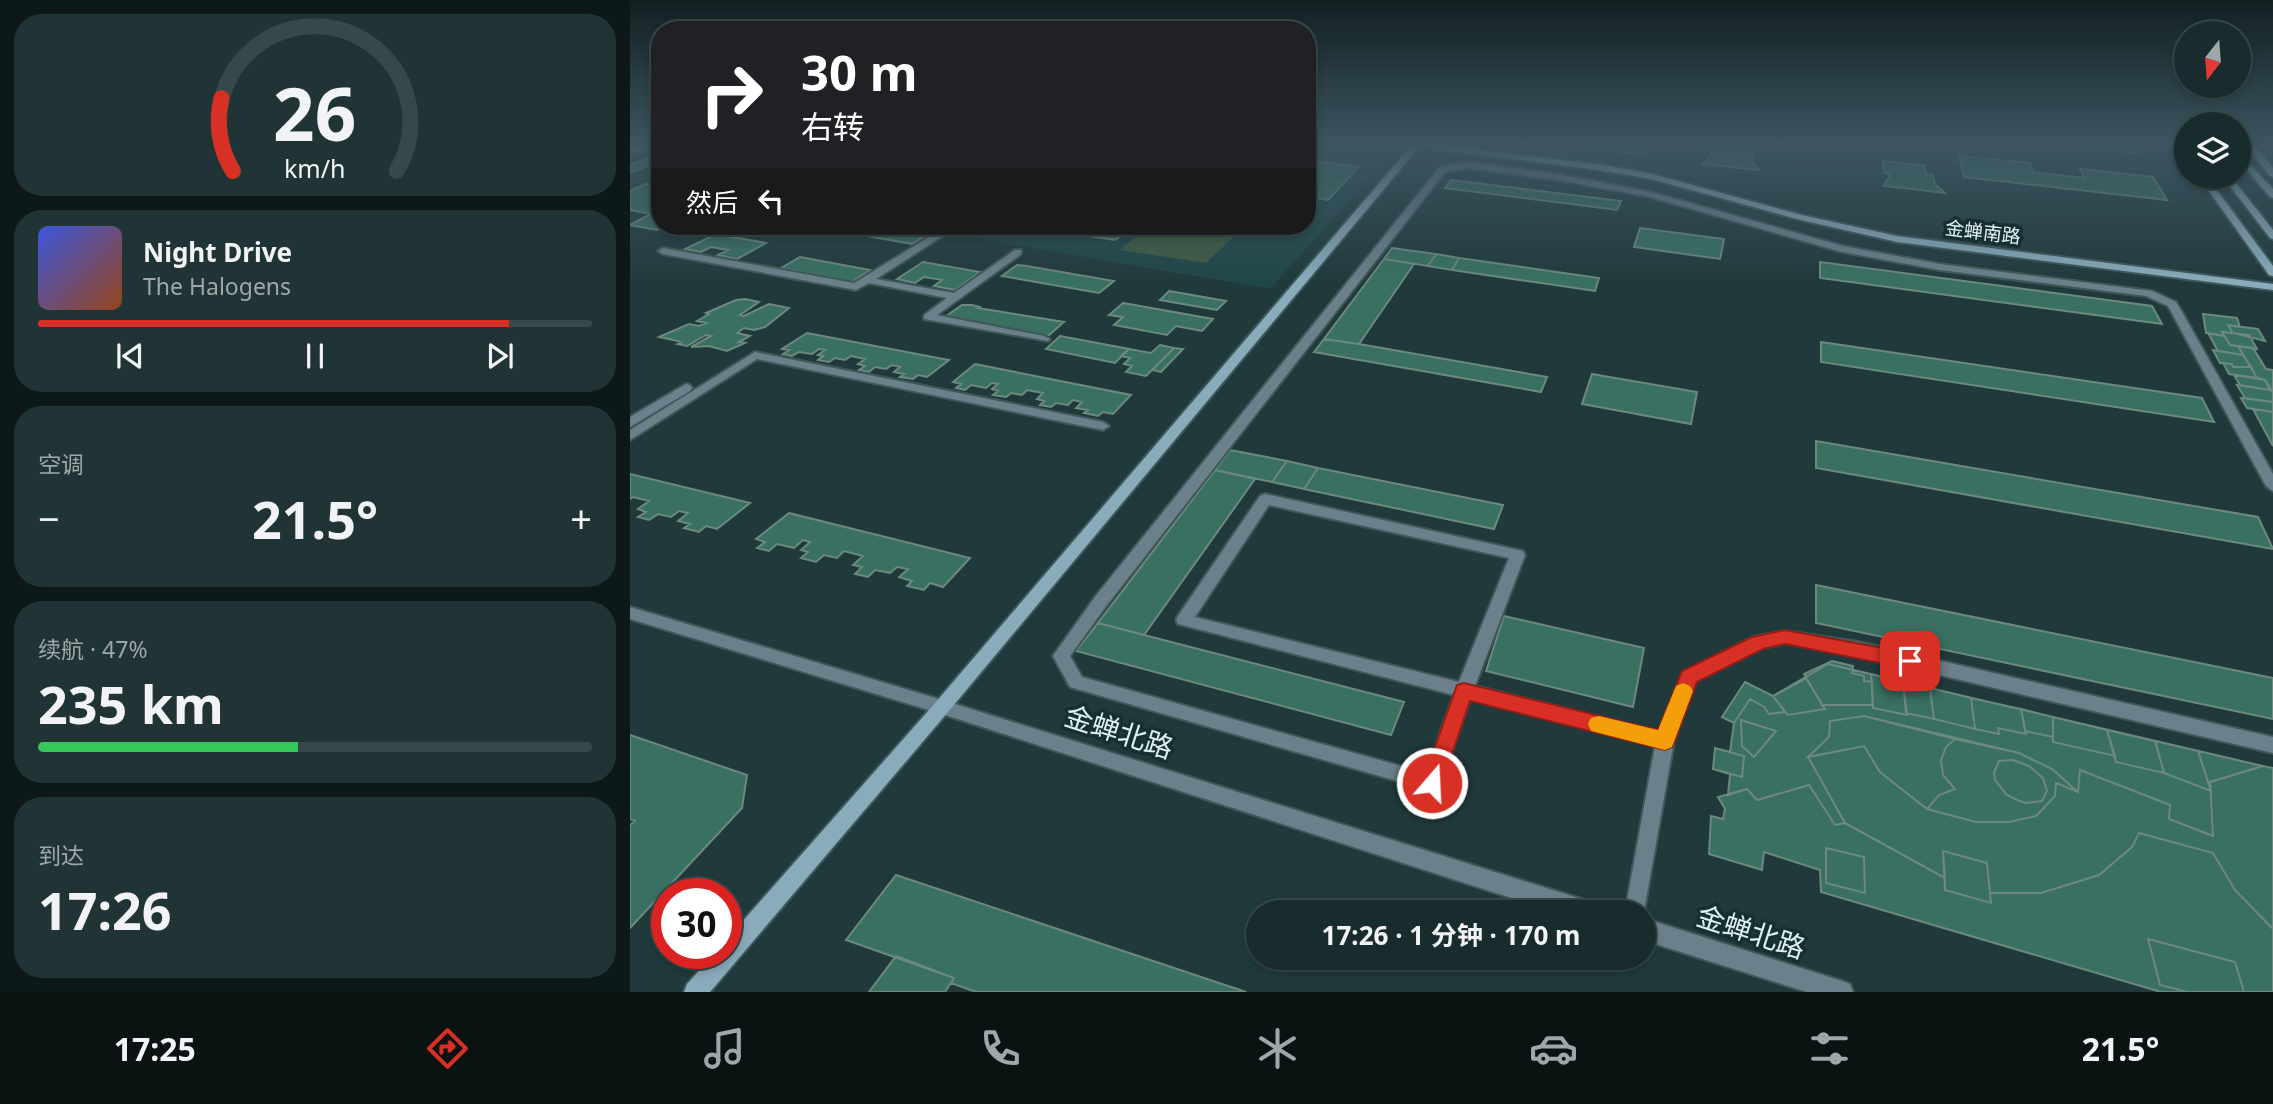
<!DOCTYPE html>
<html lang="zh">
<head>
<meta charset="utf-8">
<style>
	body { margin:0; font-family:"Noto Sans","Noto Sans SC",sans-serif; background:#213435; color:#f1f3f6; height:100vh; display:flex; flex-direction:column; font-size:26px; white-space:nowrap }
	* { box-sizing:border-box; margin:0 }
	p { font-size:23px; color:#9fa7aa }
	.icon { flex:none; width:38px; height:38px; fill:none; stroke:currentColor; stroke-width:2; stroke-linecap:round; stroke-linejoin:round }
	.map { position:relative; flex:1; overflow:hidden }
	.panel { display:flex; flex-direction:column; gap:14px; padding:14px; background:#0d1819; width:630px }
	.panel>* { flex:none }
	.hud { position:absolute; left:21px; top:21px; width:665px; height:214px; border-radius:28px; box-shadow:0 4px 10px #0003,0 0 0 2px #364849; background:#202124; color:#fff; overflow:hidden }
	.needle { width:46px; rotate:197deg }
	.tools { position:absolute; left:1544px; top:21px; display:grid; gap:14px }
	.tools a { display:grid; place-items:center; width:77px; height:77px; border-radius:50%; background:#182c2d; box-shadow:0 4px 10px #0003,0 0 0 2px #364849; font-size:35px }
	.speed { position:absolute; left:21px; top:878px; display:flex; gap:14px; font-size:35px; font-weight:700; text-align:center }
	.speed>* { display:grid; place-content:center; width:91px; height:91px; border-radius:50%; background:#182c2d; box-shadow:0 4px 10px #0003,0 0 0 2px #364849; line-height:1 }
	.speed .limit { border:10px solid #d22; background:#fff; color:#111 }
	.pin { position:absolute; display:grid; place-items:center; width:60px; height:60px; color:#fff; margin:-30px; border-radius:14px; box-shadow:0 4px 10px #0006 }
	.me { position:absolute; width:77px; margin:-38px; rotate:19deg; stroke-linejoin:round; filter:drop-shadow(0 0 5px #0008) }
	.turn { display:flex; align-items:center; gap:24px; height:147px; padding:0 35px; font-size:32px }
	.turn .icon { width:91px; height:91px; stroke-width:2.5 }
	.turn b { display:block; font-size:49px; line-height:60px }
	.then { display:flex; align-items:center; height:66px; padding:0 35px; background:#0003; gap:14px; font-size:26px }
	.big { font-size:52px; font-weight:700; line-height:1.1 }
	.panel .tile { flex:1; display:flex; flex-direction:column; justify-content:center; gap:10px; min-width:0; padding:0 24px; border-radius:28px; background:#213435 }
	.panel .dial { align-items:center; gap:0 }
	.dial svg { height:182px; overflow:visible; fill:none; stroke:#364849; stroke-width:7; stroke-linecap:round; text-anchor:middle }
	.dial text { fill:#f1f3f6; stroke:none }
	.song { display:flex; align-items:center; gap:21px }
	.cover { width:84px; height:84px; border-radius:10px; background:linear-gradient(135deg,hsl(230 70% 55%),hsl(20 70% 35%)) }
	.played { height:7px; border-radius:4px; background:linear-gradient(90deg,#d93025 85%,#364849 85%) }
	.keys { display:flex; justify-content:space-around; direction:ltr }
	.heat { display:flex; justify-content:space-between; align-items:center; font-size:38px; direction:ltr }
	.charge { height:10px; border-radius:5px; background:linear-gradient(90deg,#34c759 47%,#364849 0) }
	.trip { position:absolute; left:616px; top:900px; width:410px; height:70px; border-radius:35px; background:#182c2d; box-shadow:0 4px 10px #0003,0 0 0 2px #364849; font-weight:700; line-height:70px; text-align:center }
	.dock { display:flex; height:112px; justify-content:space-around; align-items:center; background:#0a1212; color:#9fa7aa }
	.dock .icon { width:49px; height:49px }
	.dock .selected { color:#d93025 }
	.dock b { font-size:32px; color:#f1f3f6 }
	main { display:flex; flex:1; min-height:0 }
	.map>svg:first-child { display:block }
	.built { fill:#214648 }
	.green { fill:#3f5a42 }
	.building { fill:#397062; stroke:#6d887f; stroke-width:2 }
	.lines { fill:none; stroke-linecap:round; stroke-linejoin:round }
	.street-casing { stroke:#3f5759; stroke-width:4 }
	.secondary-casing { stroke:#3f5759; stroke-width:4 }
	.street { fill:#6c808b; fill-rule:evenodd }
	.secondary { fill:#8aabbb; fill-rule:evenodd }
	.route { fill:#d93025; stroke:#8d1f18; stroke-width:2 }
	.slow { fill:#f59e0b }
	.labels { text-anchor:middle; stroke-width:7; stroke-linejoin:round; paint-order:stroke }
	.far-street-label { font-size:19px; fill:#e1f0f1; stroke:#163032 }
	.near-street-label { font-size:28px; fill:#e1f0f1; stroke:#163032 }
</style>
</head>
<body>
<main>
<section class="panel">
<div class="tile dial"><svg viewBox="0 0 100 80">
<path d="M14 69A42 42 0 1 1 86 69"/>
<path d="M14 69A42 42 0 0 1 9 37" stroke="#d93025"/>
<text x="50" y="56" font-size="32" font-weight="700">26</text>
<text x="50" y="72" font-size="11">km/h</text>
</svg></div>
<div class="tile">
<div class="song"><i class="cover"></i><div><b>Night Drive</b><p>The Halogens</p></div></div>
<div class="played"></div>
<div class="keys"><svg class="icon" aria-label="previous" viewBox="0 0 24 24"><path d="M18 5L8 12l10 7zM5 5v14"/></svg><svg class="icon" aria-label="pause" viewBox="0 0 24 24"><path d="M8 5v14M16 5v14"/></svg><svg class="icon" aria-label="next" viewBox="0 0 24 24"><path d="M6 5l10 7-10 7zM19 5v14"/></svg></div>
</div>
<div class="tile"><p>空调</p>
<div class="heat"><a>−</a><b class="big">21.5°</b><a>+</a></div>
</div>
<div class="tile"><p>续航 · 47%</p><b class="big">235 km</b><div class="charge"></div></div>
<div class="tile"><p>到达</p><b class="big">17:26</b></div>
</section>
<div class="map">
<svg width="1643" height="992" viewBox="0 0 1643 992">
	<rect width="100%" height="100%" fill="#203a3c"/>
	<path class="built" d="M677 143H744L768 146 640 289 326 235 339 226H677Z"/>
	<path class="green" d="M520 226H615L576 263 490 250Z"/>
	<path class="building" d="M919 143H1012L1021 144 1016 155Z
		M1079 143 1119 145 1117 152 1123 153 1122 162 1129 170 1073 164 1080 157 1082 152 1077 151Z
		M1415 143H1501L1507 153Z
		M30 153V161L0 173V165Z
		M1329 156 1400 163 1403 172 1454 178 1450 169 1523 177 1537 200 1334 177Z
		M677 160 729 167 698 200 677 196V183L687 174 677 172Z
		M1253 161 1295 166 1296 174 1303 175 1305 184 1315 193 1254 186 1257 179H1260L1259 174 1254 173Z
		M821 180 991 201 987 210 815 188Z
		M15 184 30 187V226H36L27 230 0 225 21 214 0 210V191Z
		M225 226H250L298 234 282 244 214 232Z
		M393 226H480L499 229 485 240Z
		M1010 228 1094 239 1090 259 1004 247Z
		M86 234 136 243 107 259 88 255 98 250 81 247 71 252 55 249Z
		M762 248 806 254 798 266 754 259Z
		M806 254 829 258 822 270 798 266Z
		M170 257 240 270 222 282 151 268Z
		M829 258 969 278 965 291 822 270Z
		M754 259 784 264 729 344 694 339Z
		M293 262 350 272 325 290 304 286 312 280 294 277 285 283 267 279Z
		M1190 262 1522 306 1532 324 1190 278Z
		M387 265 397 266 484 281 469 293 372 276Z
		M539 291 596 301 587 310 530 300Z
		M115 299 129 302 110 315 114 316 139 304 159 308 135 327 124 330 114 328 107 333 120 336 109 342 115 343 97 351 79 346 61 347 81 336 76 335 57 346 48 344 51 343 48 341 29 337 59 324 69 326 76 323 67 321 79 314 76 313 106 300Z
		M493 303 583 319 572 331 546 326 537 335 484 325 493 317 479 315Z
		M332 305H342L350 307 348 308 434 322 417 337 315 317Z
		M1573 314 1607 318 1610 327 1598 325 1603 333 1592 332 1594 336 1576 333Z
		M1598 325 1628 329 1635 341 1603 333Z
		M1592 332 1619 335 1627 349 1600 345Z
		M177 333 319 360 297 377 288 375 283 379 270 377 274 374 264 372 270 367 262 365 256 369 245 367 239 372 229 370 235 366 228 364 235 359 221 356 215 360 205 358 199 362 188 360 193 356 188 355 195 350 189 349 182 354 169 352 162 356 153 354 159 350 152 349Z
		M1578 333 1594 336 1600 345 1608 346 1613 355 1588 351Z
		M430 336 499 349 485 363 416 349Z
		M694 339 729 344 917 377 911 392 684 352Z
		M1191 342 1572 398 1584 422 1191 362Z
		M530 345 544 348 516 376 496 372 502 366 494 364 500 358 491 356 499 349 521 353Z
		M1608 346 1623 348 1636 369 1643 370V392L1635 380 1627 378Z
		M544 348 553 349 531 372 522 370Z
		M1583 350 1613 355 1621 367H1603L1602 364 1590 363Z
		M1593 363 1602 364 1603 367H1621L1627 378 1599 374Z
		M345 364 501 395 483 414 473 412 468 416 454 413 458 410 446 408 452 402 443 400 438 405 426 403 421 407 410 405 414 401 407 399 413 393 397 390 392 395 381 393 376 397 363 395 368 391 362 389 368 384 362 383 356 388 341 385 335 390 326 388 331 384 323 382Z
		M962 374 1067 392 1061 424 952 404Z
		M1604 375 1635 380 1640 390 1610 385Z
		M1607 385 1640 390 1643 392V402L1615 398Z
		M1611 398 1643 402V412L1617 408Z
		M1623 409 1643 412V446Z
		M1186 441 1628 517 1643 549 1186 468Z
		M600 450 657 461 642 482 585 470Z
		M657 461 688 468 674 489 642 482Z
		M688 468 873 505 864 529 674 489Z
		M585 470 625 479 514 635 468 623Z
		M0 474 120 503 87 529 76 526 69 532 54 528 60 524 48 521 58 513 49 511 41 517 28 514 19 520 8 517 16 512 8 509 19 501 3 497 0 499Z
		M159 513 340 558 313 587 300 583 294 590 277 586 282 581 269 577 278 569 267 567 260 573 245 570 238 577 225 574 232 567 223 565 233 556 214 551 207 558 194 555 186 562 171 558 178 552 171 550 180 542 173 540 164 548 147 544 139 551 127 548 135 542 126 539Z
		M1186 585 1643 678V719L1186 623Z
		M874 616 1014 648 1003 707 856 671Z
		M468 623 514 635 774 702 761 735 446 651Z
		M1202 661 1223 666 1222 673 1234 676V681L1242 682 1243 705H1192L1174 674Z
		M1198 664 1423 717 1633 766 1580 782 1583 836 1539 819 1540 805 1450 770 1448 792 1422 769 1389 753 1234 716 1200 721 1199 737 1178 757 1215 823 1205 825 1179 785 1127 800 1117 789 1098 795 1100 774 1083 769 1085 748 1100 752 1104 723 1092 717 1115 682 1143 696Z
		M1241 674 1273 682 1277 715 1243 708Z
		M1176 678 1195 709 1158 715 1143 696Z
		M1115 682 1143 696 1155 712 1139 714 1134 707 1120 699 1104 723 1092 717Z
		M1273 682 1300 688 1304 719 1276 713Z
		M1300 688 1341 698 1345 729 1304 719Z
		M1341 698 1391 709 1396 734 1368 728 1369 734 1345 729Z
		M1391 709 1423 717V737L1395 731Z
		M1234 716 1325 739 1316 747 1311 760 1313 775 1325 789 1309 795 1297 809 1250 772 1234 746 1178 757 1199 737 1200 721Z
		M1423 717 1477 730 1485 756 1423 742Z
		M1111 720 1146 731 1124 757 1112 746Z
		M1477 730 1525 741 1534 773 1486 762Z
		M0 735 117 775 112 808 0 928V825L5 821 0 819Z
		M1325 739 1389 753 1422 769 1448 792 1426 783 1425 796 1406 816 1379 822H1346L1297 809 1309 795 1325 789 1313 775 1311 760 1316 747Z
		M1525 741 1568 751 1581 791 1534 773Z
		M1234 746 1250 772 1297 809 1346 822H1379L1406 816 1425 796 1426 783 1448 792 1450 770 1540 805 1539 819 1583 836 1580 782 1633 766 1643 768V929L1605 890 1583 853 1509 833 1502 847 1469 875 1411 893H1360L1357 863 1313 851 1315 878 1215 823 1178 757Z
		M1085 748 1114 756 1112 777 1083 769Z
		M1568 751 1633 766 1580 782 1581 791Z
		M1383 760 1399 766 1413 778 1417 791 1412 801 1396 803 1387 800 1377 795 1365 780 1364 773 1369 761Z
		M1179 785 1205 825 1215 823 1315 878V890L1361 903 1360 893H1411L1469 875 1502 847 1509 833 1583 853 1605 890 1643 929V992H1531L1191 892 1190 870 1134 852 1132 870 1079 854 1081 816 1093 819 1095 809 1088 797 1117 789 1127 800Z
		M1196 848 1234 857 1235 893 1196 883Z
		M1313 851 1357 863 1361 903 1315 890Z
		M266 875 616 992H346L321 983 324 978 216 940Z
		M1518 939 1605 962 1614 992H1558L1530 985Z
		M266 956 324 978 315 992H239Z"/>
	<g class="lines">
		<defs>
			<path id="street" d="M18 143H29L0 155V150Z
				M838 162 928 174 1021 192 1213 246 1310 264 1522 291 1546 302 1552 312 1643 474V491L1636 486 1538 306 1516 296 1310 270 1212 252 1020 197 928 180 838 168 815 172 477 605 440 656 452 677 796 773 824 695 548 624 546 620 548 616 630 496 635 494 893 551 895 555 845 686 1029 732 1053 672 1123 637 1155 631 1228 642 1643 737V753L1228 656 1155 643 1132 648 1066 681 1044 741 1013 917V912H995L1025 746 840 699 811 783 809 789 802 791 440 687 423 656 465 597 809 168ZM639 505 879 558 829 682 565 617Z
				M317 226H328L246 279 324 293 385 250H391V254L307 315 414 336 420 339 418 341 294 319V315L317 298 239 283 226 290 33 254 28 251 33 248 224 283Z
				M125 352 473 422 479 426 473 430 127 359 0 440V430Z
				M56 384 60 385 62 388 60 391 0 427V417Z
				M0 607 312 700 958 901 965 905 968 912H925L312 714 0 619Z
				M1013 918 1212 981 1220 984 1223 992H1177L1013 940Z"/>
			<path id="secondary" d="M768 143H792L968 164 1022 174 1172 215 1267 236 1643 284V290L1267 242 1167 219 1021 179 968 170 789 147 318 712 80 992H54L57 984 84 954H96V940L306 702 781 146Z
				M1544 143H1552L1556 147V155Z
				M1614 143H1622L1643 168V177L1640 176Z
				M1608 152 1643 189V198L1640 197 1608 159Z
				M1569 177H1577L1643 266V276L1639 275Z
				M1593 177H1601L1643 230V239L1640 238Z"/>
		</defs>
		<use href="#street" class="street-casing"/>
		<use href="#secondary" class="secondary-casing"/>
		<use href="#street" class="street"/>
		<use href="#secondary" class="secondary"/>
	</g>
	<linearGradient id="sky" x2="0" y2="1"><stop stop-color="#122021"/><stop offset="0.51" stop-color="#3c5561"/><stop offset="1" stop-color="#3c5561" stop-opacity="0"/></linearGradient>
	<rect width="1643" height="282" fill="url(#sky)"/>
	<path class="route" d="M1155 630 1280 653 1286 656 1289 661 1286 667 1280 669 1155 644 1133 649 1067 682 1045 741 1042 747 1035 750 840 701 810 790 802 793 795 790 792 783 827 685 834 683 1028 730 1052 671 1122 637Z"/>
	<path class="slow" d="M1053 683 1060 686 1063 691 1042 747 1035 750 969 733 961 731 958 724 961 718 969 716 1028 730 1046 686Z"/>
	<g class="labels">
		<g class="far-street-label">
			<text transform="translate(1353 232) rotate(7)" y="7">金蝉南路</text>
		</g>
		<g class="near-street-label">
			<text transform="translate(489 732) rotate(18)" y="10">金蝉北路</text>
			<text transform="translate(1121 932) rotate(18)" y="10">金蝉北路</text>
		</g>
	</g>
</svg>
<div class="tools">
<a><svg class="needle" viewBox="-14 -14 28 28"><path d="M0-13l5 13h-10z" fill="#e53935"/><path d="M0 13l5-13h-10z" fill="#9fa7aa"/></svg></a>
<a><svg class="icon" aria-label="layers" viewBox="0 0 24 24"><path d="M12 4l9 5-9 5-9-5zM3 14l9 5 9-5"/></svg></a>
</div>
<div class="speed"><div class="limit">30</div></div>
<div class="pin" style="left:1280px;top:661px;background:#d93025"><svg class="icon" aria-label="arrive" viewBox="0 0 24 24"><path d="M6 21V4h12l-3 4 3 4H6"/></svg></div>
<svg class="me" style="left:802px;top:783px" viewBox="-20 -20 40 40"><circle r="17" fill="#d93025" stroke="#fff" stroke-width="3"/><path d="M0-11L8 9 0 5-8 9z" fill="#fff"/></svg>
<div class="trip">17:26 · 1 分钟 · 170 m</div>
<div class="hud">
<div class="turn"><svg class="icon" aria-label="right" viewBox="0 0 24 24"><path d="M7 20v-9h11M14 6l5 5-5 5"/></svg><div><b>30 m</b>右转</div></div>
<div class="then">然后<svg class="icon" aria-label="left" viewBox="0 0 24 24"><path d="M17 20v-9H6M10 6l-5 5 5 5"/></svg></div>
</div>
</div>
</main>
<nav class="dock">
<b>17:25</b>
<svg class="icon selected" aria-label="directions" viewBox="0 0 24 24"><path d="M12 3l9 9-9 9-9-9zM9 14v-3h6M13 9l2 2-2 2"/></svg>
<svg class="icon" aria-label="music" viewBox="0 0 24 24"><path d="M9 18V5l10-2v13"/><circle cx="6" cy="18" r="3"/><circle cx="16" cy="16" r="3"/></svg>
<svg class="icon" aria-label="phone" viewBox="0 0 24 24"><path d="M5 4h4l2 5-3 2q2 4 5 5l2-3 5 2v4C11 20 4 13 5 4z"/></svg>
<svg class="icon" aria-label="climate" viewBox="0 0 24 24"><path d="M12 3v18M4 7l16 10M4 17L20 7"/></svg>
<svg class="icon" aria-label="car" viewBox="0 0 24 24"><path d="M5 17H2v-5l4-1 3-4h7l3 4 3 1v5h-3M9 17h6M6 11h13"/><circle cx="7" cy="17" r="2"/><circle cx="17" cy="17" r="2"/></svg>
<svg class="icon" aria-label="filters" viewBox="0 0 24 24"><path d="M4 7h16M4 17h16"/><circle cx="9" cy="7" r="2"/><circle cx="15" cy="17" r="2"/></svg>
<b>21.5°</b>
</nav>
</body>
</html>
